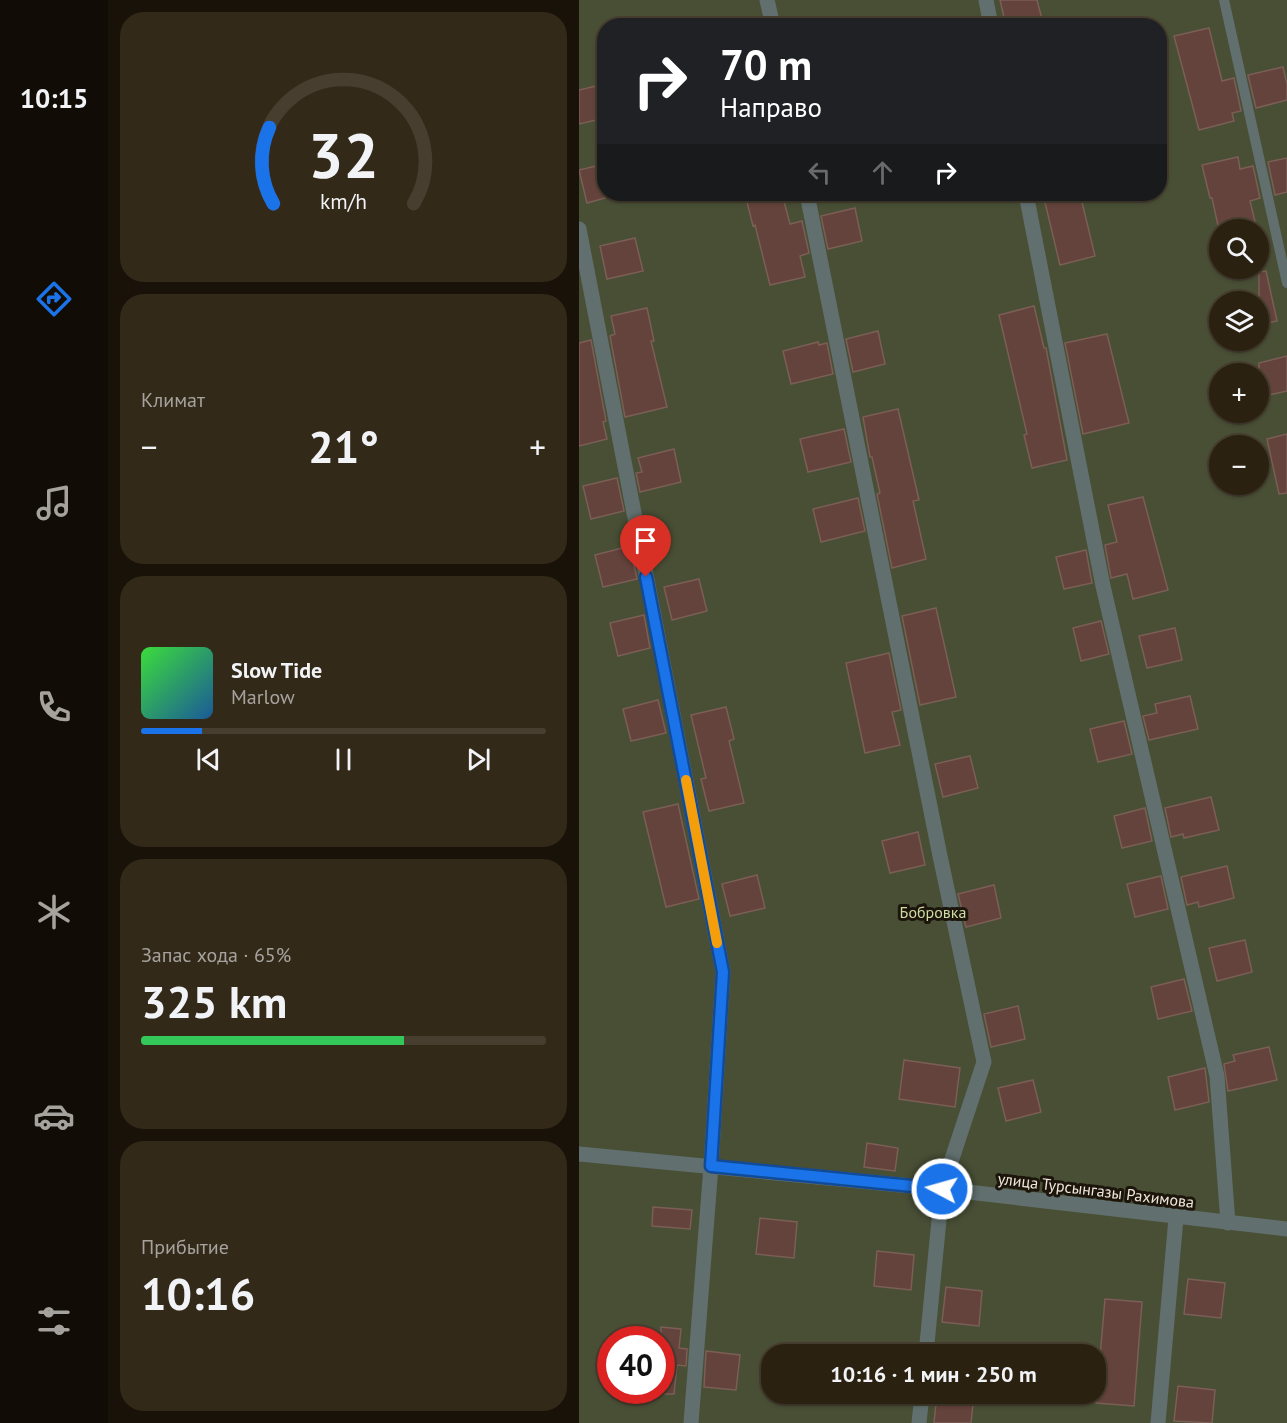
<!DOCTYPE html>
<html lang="ru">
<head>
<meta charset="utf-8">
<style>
	body { margin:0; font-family:"PT Sans",sans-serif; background:#332919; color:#f1f3f6; height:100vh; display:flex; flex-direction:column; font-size:22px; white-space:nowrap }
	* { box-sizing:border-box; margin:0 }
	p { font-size:20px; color:#a6a39f }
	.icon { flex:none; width:33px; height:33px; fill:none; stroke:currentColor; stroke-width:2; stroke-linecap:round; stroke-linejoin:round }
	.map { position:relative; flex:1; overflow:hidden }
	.sheet { display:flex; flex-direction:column; gap:12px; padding:12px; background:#181209; width:471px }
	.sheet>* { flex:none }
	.hud { position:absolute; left:18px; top:18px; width:570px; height:183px; border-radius:24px; box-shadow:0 2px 4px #0004,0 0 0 2px #473e30; background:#202124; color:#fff; overflow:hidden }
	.controls { position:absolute; left:630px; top:219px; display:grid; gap:12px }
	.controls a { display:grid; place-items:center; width:60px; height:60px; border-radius:50%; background:#2b2110; box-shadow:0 2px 4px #0004,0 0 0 2px #473e30; font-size:30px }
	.speed { position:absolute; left:18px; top:1326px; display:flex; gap:12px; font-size:30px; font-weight:700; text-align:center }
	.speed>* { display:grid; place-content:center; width:78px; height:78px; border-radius:50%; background:#2b2110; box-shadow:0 2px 4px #0004,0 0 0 2px #473e30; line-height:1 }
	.speed .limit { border:9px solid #d22; background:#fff; color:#111 }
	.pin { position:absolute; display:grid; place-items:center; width:51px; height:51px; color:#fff; margin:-62px -26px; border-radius:50% 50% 50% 0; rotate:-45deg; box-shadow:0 0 6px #0007 }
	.pin .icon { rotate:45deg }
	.me { position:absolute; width:66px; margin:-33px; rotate:276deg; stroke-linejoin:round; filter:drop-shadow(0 0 4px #0008) }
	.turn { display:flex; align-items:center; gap:21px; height:126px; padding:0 24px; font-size:27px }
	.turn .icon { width:78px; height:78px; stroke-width:2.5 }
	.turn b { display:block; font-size:42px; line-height:51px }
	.lanes { display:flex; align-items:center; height:57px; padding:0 24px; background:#0003; justify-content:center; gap:30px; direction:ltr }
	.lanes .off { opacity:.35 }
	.big { font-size:45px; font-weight:700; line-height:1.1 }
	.sheet .tile { flex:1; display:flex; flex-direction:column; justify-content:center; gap:9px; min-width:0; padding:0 21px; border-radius:24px; background:#332919 }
	.sheet .dial { align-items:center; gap:0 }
	.dial svg { height:156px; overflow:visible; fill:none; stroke:#473e30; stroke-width:7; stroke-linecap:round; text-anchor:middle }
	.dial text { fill:#f1f3f6; stroke:none }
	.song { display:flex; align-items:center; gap:18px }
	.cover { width:72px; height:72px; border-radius:9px; background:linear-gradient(135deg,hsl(120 70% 55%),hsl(210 70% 35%)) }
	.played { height:6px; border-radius:3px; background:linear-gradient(90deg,#1a73e8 15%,#473e30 15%) }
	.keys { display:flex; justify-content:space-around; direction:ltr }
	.heat { display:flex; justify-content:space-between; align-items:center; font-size:33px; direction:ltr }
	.charge { height:9px; border-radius:4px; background:linear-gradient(90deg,#34c759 65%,#473e30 0) }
	.trip { position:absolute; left:182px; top:1344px; width:345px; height:60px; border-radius:24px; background:#2b2110; box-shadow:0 2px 4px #0004,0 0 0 2px #473e30; font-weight:700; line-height:60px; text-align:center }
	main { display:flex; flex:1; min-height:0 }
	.menu { display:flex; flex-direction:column; width:108px; justify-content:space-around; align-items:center; background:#110d06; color:#a6a39f }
	.menu .icon { width:42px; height:42px }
	.menu .current { color:#1a73e8 }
	.menu b { font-size:27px; color:#f1f3f6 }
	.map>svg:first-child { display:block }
	.green { fill:#494f35; fill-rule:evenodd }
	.building { fill:#63433b; stroke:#7b5e56; stroke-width:1.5 }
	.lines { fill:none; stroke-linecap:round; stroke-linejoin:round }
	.service { stroke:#61706f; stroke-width:10 }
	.minor { stroke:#61706f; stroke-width:15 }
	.tertiary { stroke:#61706f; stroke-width:15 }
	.route-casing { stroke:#114b97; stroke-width:15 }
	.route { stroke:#1a73e8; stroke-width:10 }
	.slow { stroke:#f59e0b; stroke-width:10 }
	.labels { text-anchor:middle; stroke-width:6; stroke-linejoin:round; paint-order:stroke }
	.park-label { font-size:16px; fill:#cfdca3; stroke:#1b150c }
	.street-label { font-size:16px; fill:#f1e8db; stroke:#1b150c }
</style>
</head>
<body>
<main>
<nav class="menu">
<b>10:15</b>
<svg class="icon current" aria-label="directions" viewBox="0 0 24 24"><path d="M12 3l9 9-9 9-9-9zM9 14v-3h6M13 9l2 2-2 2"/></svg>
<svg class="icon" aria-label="music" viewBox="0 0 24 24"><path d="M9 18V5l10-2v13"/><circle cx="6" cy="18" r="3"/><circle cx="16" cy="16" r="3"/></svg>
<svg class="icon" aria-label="phone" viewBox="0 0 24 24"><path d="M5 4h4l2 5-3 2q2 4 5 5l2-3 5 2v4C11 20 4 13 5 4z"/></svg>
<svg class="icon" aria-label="climate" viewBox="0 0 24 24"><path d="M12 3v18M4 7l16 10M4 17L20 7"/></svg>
<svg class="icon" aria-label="car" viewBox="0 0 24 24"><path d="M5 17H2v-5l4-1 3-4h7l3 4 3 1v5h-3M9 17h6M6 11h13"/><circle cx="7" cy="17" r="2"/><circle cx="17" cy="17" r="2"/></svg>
<svg class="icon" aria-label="filters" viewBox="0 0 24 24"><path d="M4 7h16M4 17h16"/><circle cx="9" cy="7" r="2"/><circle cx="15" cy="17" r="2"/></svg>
</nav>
<section class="sheet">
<div class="tile dial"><svg viewBox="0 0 100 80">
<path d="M14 69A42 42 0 1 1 86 69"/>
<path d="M14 69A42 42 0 0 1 12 30" stroke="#1a73e8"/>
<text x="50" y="56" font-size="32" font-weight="700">32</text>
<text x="50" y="72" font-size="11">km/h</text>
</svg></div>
<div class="tile"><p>Климат</p>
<div class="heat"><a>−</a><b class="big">21°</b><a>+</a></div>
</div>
<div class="tile">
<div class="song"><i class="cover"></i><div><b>Slow Tide</b><p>Marlow</p></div></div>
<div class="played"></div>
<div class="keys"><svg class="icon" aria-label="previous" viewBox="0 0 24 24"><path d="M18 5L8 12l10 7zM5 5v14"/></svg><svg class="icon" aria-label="pause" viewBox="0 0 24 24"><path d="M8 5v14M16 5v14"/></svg><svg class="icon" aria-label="next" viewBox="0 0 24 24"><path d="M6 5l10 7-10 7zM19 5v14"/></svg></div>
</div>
<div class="tile"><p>Запас хода · 65%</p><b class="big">325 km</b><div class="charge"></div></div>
<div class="tile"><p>Прибытие</p><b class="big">10:16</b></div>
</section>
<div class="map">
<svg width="708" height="1423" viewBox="0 0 708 1423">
	<rect width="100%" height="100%" fill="#392c16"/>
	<path class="green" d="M0 0H708V1423H0ZM26 26H580V194H26ZM640 230H680V268H640ZM640 302H680V340H640ZM640 374H680V412H640ZM640 446H680V484H640ZM32 1340H82V1390H32ZM192 1354H516V1394H192Z"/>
	<path class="building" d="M421 0H458L464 23 454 26H427Z
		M630 28 643 81 655 78 662 111 653 113 655 121 620 130 595 36Z
		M704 67 708 84V100L677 108 669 75Z
		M26 84V118L0 124V90Z
		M659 157 661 169 674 166 681 198 671 201 678 230H640L633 198H631L623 165Z
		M708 158V192L696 195 689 162Z
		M26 164V198L8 203 0 170Z
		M166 194H203L211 224 223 221 230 253 221 256 226 277 191 285 176 225 174 226Z
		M464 194H501L516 256 481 265Z
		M276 208 283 241 249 249 242 216Z
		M56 238 64 271 28 279 21 246Z
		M687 271 698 321 680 325V272Z
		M455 306 465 348H467L488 460 453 468 445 435 448 434 420 315Z
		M68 308 75 341H72L88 407 46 417 31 336 36 334 32 316Z
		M299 331 306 364 274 372 267 339Z
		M528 334 550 423 504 434 486 343Z
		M12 340 27 421 24 422 28 439 0 446V343Z
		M239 342 240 345 248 343 254 374 212 384 204 351Z
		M708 356V391L680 397V363Z
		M319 409 340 500 334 501 347 559 313 568 298 494 301 493 293 457H291L284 417Z
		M265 429 272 462 229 472 221 439Z
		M708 434V493L700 494 688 439Z
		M95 449 102 482 61 492 57 473 63 472 59 458Z
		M38 478 45 511 12 519 4 486Z
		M564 497 589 590 554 599 548 574 532 578 526 545 538 542 529 505Z
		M279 498 286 531 242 542 234 509Z
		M51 546 58 579 24 587 16 555Z
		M507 550 513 583 485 589 477 557Z
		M120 579 128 611 93 620 85 587Z
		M357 608 377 697 341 705 323 616Z
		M65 615 71 648 39 656 31 623Z
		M522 621 530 654 502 661 494 628Z
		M596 628 603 660 568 668 560 636Z
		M310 653 322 710 313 712 321 745 286 753 267 663Z
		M611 696 619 729 570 740 564 716 578 713 576 704Z
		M79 700 87 733 52 741 44 709Z
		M147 707 155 739 150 741 165 803 130 811 122 779 127 778 112 715Z
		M545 721 553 754 519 762 511 729Z
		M391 756 399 788 364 797 356 764Z
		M632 797 640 830 605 838 604 834 592 837 586 808Z
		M99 804 120 899 87 907 64 812Z
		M566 808 573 841 543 848 535 816Z
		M339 832 346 865 311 873 303 841Z
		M648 866 655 898 620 907 619 902 608 905 602 877Z
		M178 875 186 908 151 916 143 884Z
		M582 876 589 909 556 917 548 884Z
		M415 885 422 918 387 927 379 894Z
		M666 940 673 972 638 981 630 948Z
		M605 979 613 1011 579 1019 572 987Z
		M439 1006 446 1039 412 1047 405 1014Z
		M690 1047 698 1080 649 1091 645 1064 656 1061 654 1055Z
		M325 1060 381 1068 376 1107 320 1099Z
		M626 1068 630 1102 596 1110 589 1077Z
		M454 1080 462 1112 427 1121 419 1088Z
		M288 1143 319 1148 316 1171 285 1167Z
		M74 1207 113 1210 111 1229 73 1226Z
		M181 1218 218 1222 215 1258 177 1254Z
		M298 1251 335 1255 332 1290 295 1286Z
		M609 1279 646 1283 642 1318 605 1314Z
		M367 1287 403 1291 400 1326 363 1322Z
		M526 1299 563 1302 555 1406 517 1403Z
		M82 1327 102 1329 100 1348 108 1349 107 1366 98 1365 95 1394H82Z
		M127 1351 161 1355 157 1390 125 1387Z
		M599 1386 636 1390 633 1423 595 1421Z
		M358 1394H395L392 1423H355Z"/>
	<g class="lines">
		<path class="service" d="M645 0 708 283"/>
		<path class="minor" d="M188 0 194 26
			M407 0 412 26
			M228 194 361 856 405 1062 363 1189 347 1354
			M447 194 524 586 638 1076 649 1223
			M0 229 144 972 132 1166 112 1423
			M340 1423 343 1394
			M579 1423 597 1218"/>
		<path class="tertiary" d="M0 1154 363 1189 708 1229"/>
	</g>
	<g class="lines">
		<defs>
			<path id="route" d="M67 577 144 972 132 1166 363 1189"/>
		</defs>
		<use href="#route" class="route-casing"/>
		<use href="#route" class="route"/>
		<path class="slow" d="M107 780 138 943"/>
	</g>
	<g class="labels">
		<g class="park-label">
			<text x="354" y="918">Бобровка</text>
		</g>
		<g class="street-label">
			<text transform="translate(517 1190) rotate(7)" y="6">улица Турсынгазы Рахимова</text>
		</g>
	</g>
</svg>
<div class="controls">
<a><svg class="icon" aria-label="search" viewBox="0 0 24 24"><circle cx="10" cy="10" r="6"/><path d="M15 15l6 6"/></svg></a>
<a><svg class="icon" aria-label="layers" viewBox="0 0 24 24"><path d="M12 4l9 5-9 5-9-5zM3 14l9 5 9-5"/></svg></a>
<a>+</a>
<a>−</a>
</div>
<div class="speed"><div class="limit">40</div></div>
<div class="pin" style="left:67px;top:577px;background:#d93025"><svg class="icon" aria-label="arrive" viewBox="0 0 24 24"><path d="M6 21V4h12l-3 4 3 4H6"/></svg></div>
<svg class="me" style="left:363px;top:1189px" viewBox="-20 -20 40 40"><circle r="17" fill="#1a73e8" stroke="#fff" stroke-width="3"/><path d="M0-11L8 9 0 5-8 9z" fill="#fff"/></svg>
<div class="trip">10:16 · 1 мин · 250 m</div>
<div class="hud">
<div class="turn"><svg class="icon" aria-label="right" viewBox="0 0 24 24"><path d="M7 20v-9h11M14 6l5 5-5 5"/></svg><div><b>70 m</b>Направо</div></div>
<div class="lanes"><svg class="icon off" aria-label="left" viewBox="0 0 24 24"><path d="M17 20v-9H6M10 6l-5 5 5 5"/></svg><svg class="icon off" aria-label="ahead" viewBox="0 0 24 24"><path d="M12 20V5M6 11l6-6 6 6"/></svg><svg class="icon" aria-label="right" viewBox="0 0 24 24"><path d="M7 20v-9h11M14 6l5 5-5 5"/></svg></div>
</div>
</div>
</main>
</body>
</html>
